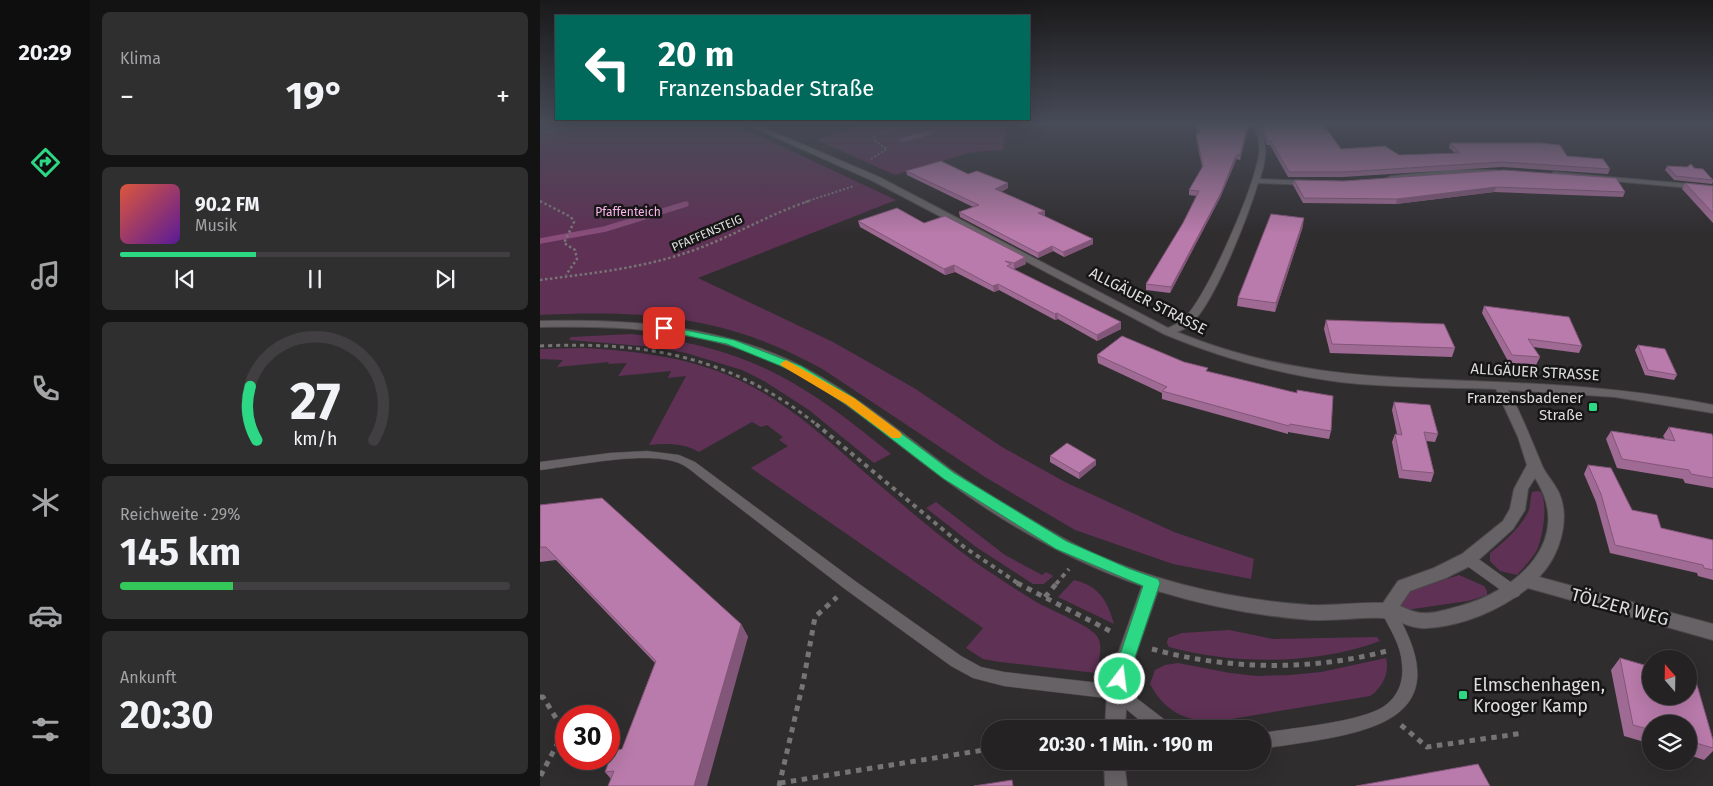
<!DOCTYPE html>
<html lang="de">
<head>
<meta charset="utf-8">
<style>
	body { margin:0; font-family:"Fira Sans",sans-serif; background:#302f30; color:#f1f3f6; height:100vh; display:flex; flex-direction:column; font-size:19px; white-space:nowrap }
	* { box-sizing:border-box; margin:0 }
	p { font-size:16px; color:#a3a4a6 }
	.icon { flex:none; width:28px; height:28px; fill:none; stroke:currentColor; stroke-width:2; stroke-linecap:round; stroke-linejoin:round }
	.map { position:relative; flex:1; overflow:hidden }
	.details { display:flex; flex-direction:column; gap:12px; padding:12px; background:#141313; width:450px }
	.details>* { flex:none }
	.top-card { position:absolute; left:15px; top:15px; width:475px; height:105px; border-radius:0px; box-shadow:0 5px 20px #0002,0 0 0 1px #413f41; background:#00695c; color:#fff; overflow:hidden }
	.needle { width:32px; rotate:340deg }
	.fabs { position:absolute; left:1102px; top:650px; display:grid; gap:10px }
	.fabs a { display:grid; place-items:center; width:55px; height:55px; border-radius:50%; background:#242223; box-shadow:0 5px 20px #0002,0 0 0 1px #413f41; font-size:25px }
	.speed { position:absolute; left:15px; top:705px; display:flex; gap:10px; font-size:25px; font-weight:700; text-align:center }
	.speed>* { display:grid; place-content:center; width:65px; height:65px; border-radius:50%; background:#242223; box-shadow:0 5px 20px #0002,0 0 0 1px #413f41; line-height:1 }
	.speed .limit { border:8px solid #d22; background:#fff; color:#111 }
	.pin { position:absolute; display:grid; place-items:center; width:42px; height:42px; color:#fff; margin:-21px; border-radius:10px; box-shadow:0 2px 8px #0006 }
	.me { position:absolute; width:55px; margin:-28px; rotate:15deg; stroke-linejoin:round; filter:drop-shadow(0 0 4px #0008) }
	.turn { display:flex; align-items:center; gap:18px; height:105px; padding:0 20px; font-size:22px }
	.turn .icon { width:65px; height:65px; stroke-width:2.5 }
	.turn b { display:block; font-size:35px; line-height:42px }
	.big { font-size:38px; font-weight:700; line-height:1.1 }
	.details .tile { flex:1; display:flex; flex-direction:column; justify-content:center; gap:8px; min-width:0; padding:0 18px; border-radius:8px; background:#302f30 }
	.details .dial { align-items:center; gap:0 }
	.dial svg { height:130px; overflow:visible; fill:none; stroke:#413f41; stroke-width:7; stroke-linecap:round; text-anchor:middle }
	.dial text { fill:#f1f3f6; stroke:none }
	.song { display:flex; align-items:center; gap:15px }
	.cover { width:60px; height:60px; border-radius:8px; background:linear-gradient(135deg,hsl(10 70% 55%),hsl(270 70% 35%)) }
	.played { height:5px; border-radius:2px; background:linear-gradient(90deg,#2dd884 35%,#413f41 35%) }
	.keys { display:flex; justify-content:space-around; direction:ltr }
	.heat { display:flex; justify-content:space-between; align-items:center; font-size:28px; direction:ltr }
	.charge { height:8px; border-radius:4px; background:linear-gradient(90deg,#34c759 29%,#413f41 0) }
	.trip { position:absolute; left:441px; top:720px; width:290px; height:50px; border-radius:25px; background:#242223; box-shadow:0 5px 20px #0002,0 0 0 1px #413f41; font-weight:700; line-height:50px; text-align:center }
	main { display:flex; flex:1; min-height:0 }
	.menu { display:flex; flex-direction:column; width:90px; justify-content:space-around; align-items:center; background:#0e0e0e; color:#a3a4a6 }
	.menu .icon { width:35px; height:35px }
	.menu .active { color:#2dd884 }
	.menu b { font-size:22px; color:#f1f3f6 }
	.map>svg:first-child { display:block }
	.green { fill:#5f3155 }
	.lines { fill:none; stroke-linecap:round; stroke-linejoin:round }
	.stream-far1 { stroke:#884d7b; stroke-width:4.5 }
	.stream { stroke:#884d7b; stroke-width:5.5 }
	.service-casing { stroke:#4c494b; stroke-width:1 }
	.minor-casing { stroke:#4c494b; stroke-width:2 }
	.path-far4 { stroke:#777476; stroke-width:2; stroke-dasharray:2 2; stroke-linecap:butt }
	.path-far3 { stroke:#777476; stroke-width:2.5; stroke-dasharray:2.5 2.5; stroke-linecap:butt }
	.path-far2 { stroke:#777476; stroke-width:3; stroke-dasharray:4 4; stroke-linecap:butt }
	.path-far1 { stroke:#777476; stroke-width:4; stroke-dasharray:4.5 4.5; stroke-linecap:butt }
	.path { stroke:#777476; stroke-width:5; stroke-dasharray:5.5 5.5; stroke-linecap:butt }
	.service { fill:#666265; fill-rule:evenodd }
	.minor { fill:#666265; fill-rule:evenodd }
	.wall { fill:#9f6a93 }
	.shaded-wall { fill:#825678 }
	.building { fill:#b97bab; stroke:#825678 }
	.route { fill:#2dd884; stroke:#1d8c56 }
	.slow { fill:#f59e0b }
	.poi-dot { fill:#2dd884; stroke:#171617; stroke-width:2 }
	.labels { text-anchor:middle; stroke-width:5; stroke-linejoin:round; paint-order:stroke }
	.far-park-label { font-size:12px; fill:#fbb5ea; stroke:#171617 }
	.far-street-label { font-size:12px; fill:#dfddde; stroke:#171617 }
	.street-label { font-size:15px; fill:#dfddde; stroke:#171617 }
	.poi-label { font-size:15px; fill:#dfddde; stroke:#171617; text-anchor:end }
	.near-street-label { font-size:18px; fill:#dfddde; stroke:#171617 }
	.near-poi-label { font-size:18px; fill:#dfddde; stroke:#171617; text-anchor:start }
</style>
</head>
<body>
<main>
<nav class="menu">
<b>20:29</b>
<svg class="icon active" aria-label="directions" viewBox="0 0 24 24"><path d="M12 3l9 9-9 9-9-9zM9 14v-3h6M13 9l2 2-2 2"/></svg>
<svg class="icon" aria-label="music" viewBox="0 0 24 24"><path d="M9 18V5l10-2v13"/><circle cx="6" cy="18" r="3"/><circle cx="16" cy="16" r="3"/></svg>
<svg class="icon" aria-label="phone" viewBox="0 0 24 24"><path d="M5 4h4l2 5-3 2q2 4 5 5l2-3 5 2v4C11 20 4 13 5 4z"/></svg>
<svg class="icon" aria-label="climate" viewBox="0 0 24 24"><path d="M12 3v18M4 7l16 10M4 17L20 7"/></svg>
<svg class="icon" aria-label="car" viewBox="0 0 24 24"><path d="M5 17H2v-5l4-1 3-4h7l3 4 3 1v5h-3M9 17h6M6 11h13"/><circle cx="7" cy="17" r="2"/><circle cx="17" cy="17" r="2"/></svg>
<svg class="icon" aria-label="filters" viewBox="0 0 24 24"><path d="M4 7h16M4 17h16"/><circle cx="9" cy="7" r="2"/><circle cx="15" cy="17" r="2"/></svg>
</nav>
<section class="details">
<div class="tile"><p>Klima</p>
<div class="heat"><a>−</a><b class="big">19°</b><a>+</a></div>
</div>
<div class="tile">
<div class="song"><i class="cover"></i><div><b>90.2 FM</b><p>Musik</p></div></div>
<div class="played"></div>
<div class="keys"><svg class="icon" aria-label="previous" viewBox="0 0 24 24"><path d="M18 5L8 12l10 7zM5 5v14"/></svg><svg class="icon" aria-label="pause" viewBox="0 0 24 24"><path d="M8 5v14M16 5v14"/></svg><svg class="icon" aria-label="next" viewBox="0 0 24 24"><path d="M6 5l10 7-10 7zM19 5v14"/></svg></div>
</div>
<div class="tile dial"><svg viewBox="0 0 100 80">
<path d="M14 69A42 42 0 1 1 86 69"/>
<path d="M14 69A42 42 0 0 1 10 36" stroke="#2dd884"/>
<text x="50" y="56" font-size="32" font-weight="700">27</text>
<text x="50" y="72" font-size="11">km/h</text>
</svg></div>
<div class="tile"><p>Reichweite · 29%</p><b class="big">145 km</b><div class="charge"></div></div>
<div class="tile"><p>Ankunft</p><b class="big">20:30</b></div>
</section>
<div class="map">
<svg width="1173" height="786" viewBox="0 0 1173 786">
	<rect width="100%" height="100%" fill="#302d2f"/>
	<path class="green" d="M0 124H194L356 200 158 278 293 342 374 388 462 447 527 483 634 532 714 559 711 579 633 564 535 530 445 477 284 370C188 316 108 310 0 315Z
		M324 124H467L463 150 432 152 355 175 277 140Z
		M91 334C208 347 262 381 351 454L334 463 269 410 224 381 202 370 146 353 114 347 29 340 31 337Z
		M44 348C99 351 156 358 205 383 246 403 281 434 315 464 354 497 393 532 435 562 455 576 477 590 498 603 511 610 550 626 557 636 564 646 558 662 556 673L460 662 443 659 426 648 443 628 211 468 248 446 239 440 243 437 227 425 221 427 212 422 159 452C144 443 127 443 109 445L146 376 128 378 131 371 78 376 87 363 68 364 69 362 17 367 23 360 0 359V349Z
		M997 491 1001 492C1008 505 1003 536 997 550 992 559 984 567 977 575L960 571 950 561V553C964 542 980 528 988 512 991 506 990 498 992 492Z
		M396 502 465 555 502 575 506 572 513 576 504 584H493L436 547 386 508Z
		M919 575 944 586 947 591V595L928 601 859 611 850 597Z
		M534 580C559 586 567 600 574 624L518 597Z
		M689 630 733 639 837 637 840 641C775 665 695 665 629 647L627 643 628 638 642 633Z
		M846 658C850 673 842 688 830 696L673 722C644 720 624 711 610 684L615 670 625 665 638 663 690 673 717 676 751 675 781 672Z"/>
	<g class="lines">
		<path class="stream-far1" d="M362 140 388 133 404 124"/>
		<path class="stream" d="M0 241 65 229 146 204"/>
		<defs>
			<path id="service" d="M107 451 139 455 155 462 315 581 421 656 441 667 464 672 577 685 582 687 629 723 631 729H610L574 699 464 686 433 678 411 666 305 589 158 476C152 471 146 466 139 463 106 450 35 466 0 470V462L70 453Z
				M928 554 933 555 979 588 981 592 979 596 974 598 969 596 923 563 922 559 923 555Z
				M848 605 853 607C929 731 811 734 722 749V733C752 728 819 722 843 707 858 697 864 682 862 664 861 644 849 628 841 611L843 607Z"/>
			<path id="minor" d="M206 124H215L339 177 628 328C634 325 640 323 645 318 669 292 714 189 719 154 721 143 717 133 712 124H718C729 143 726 159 720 179L769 181 773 183 769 185 718 183C708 216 675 302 651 324 647 328 642 330 637 332 753 380 855 377 977 383 1043 386 1108 392 1173 405V413L1075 397 968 390C982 415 990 437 1001 463 1005 474 1014 482 1019 493 1031 520 1019 557 999 577L1173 624V640L988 588C960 610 923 626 887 628 872 630 858 619 843 618 819 617 795 621 771 620 719 616 667 606 618 591L592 665 587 692 585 729H565L567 692 574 665 602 586C532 562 467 525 407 481 346 437 291 384 219 356 150 328 74 326 0 327V321C86 319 172 324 251 361 309 389 359 431 410 469 430 483 452 496 472 508 500 525 527 542 557 555 623 584 697 600 770 605 794 606 819 602 843 603L858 581 894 568 922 554 963 521 970 509 974 489 987 465 978 437 956 389C904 387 851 388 800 382 739 374 681 358 624 334L333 181ZM995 478C1035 540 978 590 920 606 908 609 895 614 882 613 875 613 867 609 860 606L870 591 906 578 934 564 973 529 985 510 988 489Z
				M913 170H956L960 172 956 174H913L851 180 847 178 851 176Z
				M1013 172 1173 186V190L1016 176H1013Z
				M564 761H584L587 786H565Z"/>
		</defs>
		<use href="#service" class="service-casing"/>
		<use href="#minor" class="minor-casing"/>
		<path class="path-far4" d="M0 133 38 124
			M331 159 347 149 335 141 334 136 364 124
			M0 201 2 202
			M265 202 314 186"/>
		<path class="path-far3" d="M0 201 31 217 34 222 24 243 35 250 37 259 26 275
			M0 280C53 273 106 268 157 249 195 235 230 214 269 201"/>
		<path class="path-far2" d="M0 346C107 341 192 357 277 425"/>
		<path class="path-far1" d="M276 424 424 547 479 584
			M516 584 529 569"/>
		<path class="path" d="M477 583 572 632
			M505 597 517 583
			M612 649C688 670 771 671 847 651
			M0 697H3L24 731 0 777
			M861 725 887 747 984 733
			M240 783 450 749
			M239 786 263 683 275 617 297 597"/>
		<use href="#service" class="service"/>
		<use href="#minor" class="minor"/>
	</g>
	<path class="wall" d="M656 124H709L700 160 696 159 695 163 680 198 630 293 606 290V284L643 223 657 196 649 195V190L662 167 656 138V133H658Z
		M720 124H783L801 149 859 155 915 153 909 148 910 143 1027 156 1070 169 1068 174 962 167 803 177H748L730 145H727Z
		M1127 166 1154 168 1173 179V182L1172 184 1134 180 1125 170Z
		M964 170 1085 192 1083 197 954 192 856 204 763 203 753 185 754 180 804 181Z
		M366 171 428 174 468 188 461 192 505 211V216H504L553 244 524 257 513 251 498 258 420 217 419 212 433 207 367 175Z
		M1145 183 1173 186V223L1142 189Z
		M318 221 384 223 486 264 474 269 472 268 581 322V329L557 341 518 319 515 320 459 290 454 292 415 272 405 275 320 227Z
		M763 226 735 312 697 306 698 298Z
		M944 306 1042 346 1039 353 993 347 1000 357 996 365 969 363 942 313Z
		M786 320 915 348 912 357 790 353 784 329Z
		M1098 345 1137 375 1134 380 1105 375 1095 350Z
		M557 355 668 372 791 431 789 439 748 432V434L622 399V393L558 363Z
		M854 402 898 434 895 442 886 441 894 473 891 482 859 478 852 442 855 434H857L852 410Z
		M1129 427 1173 437V488L1145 483 1143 479 1077 468 1066 439 1071 431 1125 439 1123 436Z
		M510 456 556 465 539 479 510 462Z
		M1048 465 1092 510 1121 528 1173 540V580L1158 576 1157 573 1070 553 1056 502 1044 474Z
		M0 505 201 624 208 637 71 779 65 772 82 749 115 663 16 560 0 562Z
		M1080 658 1173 740V751L1164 760 1149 755V724H1111V744L1084 736 1071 670Z"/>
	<path class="shaded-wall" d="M708 124H709L700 160V155Z
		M697 155 696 159 680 198 630 293 631 287Z
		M468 183V188L456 194 455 189Z
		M956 187 954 192 856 204 857 199Z
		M505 211V216L499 218 498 213Z
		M764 218 763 226 735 312 736 303Z
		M553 239V244L524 257 523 252Z
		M512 246 513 251 498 258V253Z
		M485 257 486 264 474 269V263Z
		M414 265 415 272 405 275 404 269Z
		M458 284 459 290 454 292 453 286Z
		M517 313 518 319 515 320V314Z
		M581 322V329L557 341V335Z
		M556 460V465L539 479V473Z
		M201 624 208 637 167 786H154Z"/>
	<path class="building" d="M657 124H708L700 155H697L695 158 681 193 631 287 606 284 643 223 659 191 649 190 663 166 656 133H660Z
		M722 124H783L801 149 845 146 859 155 920 153 910 143H1001L1020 145 1027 156 1063 159 1070 169 963 162 804 172H749L731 141H728Z
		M401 161 428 174 437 171 468 183 455 189 505 211 498 213 553 239 523 252 512 246 498 253 419 212 439 205 366 171Z
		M1151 164 1154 168 1163 169 1173 180 1136 176 1127 166 1147 167Z
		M964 170 1076 178 1085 192 956 187 857 199 764 198 754 180 804 181Z
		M1145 183 1173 186V213Z
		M357 208 384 223 405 216 485 257 474 263 465 261 471 264 467 266 581 322 557 335 517 313 515 314 458 284 453 286 414 265 404 269 318 221Z
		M731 214 764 218 736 303 698 298Z
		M944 306 1029 317 1042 346 988 339 1000 357 972 355Z
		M786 320 904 324 915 348 792 344Z
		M582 336 644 362 668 368 666 371 757 393V390L793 396 791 431 750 424 749 426 622 391 627 387 557 355Z
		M1098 345 1125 349 1137 375 1108 370Z
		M854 402 890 405 898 434 884 432 894 473 862 470 855 434 862 435Z
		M1129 427 1172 434 1173 437V478L1151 474 1149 470 1082 459 1071 431 1135 441Z
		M527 443 556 460 539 473 510 456Z
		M1048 465 1071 468 1092 510 1117 515 1121 528 1173 540V570L1164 568 1163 565 1075 545 1061 494Z
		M62 498 201 624 154 786H68L74 771 65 772 73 751 82 749 116 661 6 547H0V505Z
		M1080 658 1111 667V696H1149V677L1155 678 1173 740V748L1149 741V724H1111V730L1093 725Z
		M938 764 950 786H816Z
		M472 780 473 786H434Z"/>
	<linearGradient id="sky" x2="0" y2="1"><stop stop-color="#1a191a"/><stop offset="0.53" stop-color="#484c58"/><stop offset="1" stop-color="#484c58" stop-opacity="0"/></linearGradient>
	<rect width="1173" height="234" fill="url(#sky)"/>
	<path class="route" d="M120 325 194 340 261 366 314 398 414 473 526 541 590 569 618 579 620 583 586 684 580 687 574 684 572 679 603 586 516 549 404 479 306 404 253 371 187 344 120 330Z"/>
	<path class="slow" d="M246 360 314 398 360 432 362 435 360 438H352L306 404 242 366 240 364Z"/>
	<g class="poi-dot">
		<rect x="1048" y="402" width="10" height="10" rx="2.5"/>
		<rect x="918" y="690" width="10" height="10" rx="2.5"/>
	</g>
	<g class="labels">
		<g class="far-park-label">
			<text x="88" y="216">Pfaffenteich</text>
		</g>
		<g class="far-street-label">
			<text transform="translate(167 233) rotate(-23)" y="4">PFAFFENSTEIG</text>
		</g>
		<g class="street-label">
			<text transform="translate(608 301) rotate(27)" y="5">ALLGÄUER STRASSE</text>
			<text transform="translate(995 372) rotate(3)" y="5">ALLGÄUER STRASSE</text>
		</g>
		<g class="poi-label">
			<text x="1043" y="403">Franzensbadener<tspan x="1043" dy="17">Straße</tspan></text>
		</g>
		<g class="near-street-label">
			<text transform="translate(1080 607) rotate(15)" y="6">TÖLZER WEG</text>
		</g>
		<g class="near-poi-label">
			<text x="933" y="691">Elmschenhagen,<tspan x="933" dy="21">Krooger Kamp</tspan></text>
		</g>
	</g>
</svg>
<div class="fabs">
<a><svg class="needle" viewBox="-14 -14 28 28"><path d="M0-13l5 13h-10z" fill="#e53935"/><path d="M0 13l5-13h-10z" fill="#a3a4a6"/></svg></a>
<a><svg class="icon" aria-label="layers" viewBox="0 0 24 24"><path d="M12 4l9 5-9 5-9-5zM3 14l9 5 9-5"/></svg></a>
</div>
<div class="speed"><div class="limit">30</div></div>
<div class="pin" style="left:124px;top:328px;background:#d93025"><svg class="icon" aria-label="arrive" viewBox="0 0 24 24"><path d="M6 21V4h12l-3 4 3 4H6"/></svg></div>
<svg class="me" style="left:580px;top:679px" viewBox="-20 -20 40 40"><circle r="17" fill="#2dd884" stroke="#fff" stroke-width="3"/><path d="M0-11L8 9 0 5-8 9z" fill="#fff"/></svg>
<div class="trip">20:30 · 1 Min. · 190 m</div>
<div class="top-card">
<div class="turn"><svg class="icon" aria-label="left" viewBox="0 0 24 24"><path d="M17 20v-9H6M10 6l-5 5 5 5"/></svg><div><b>20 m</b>Franzensbader Straße</div></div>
</div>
</div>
</main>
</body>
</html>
